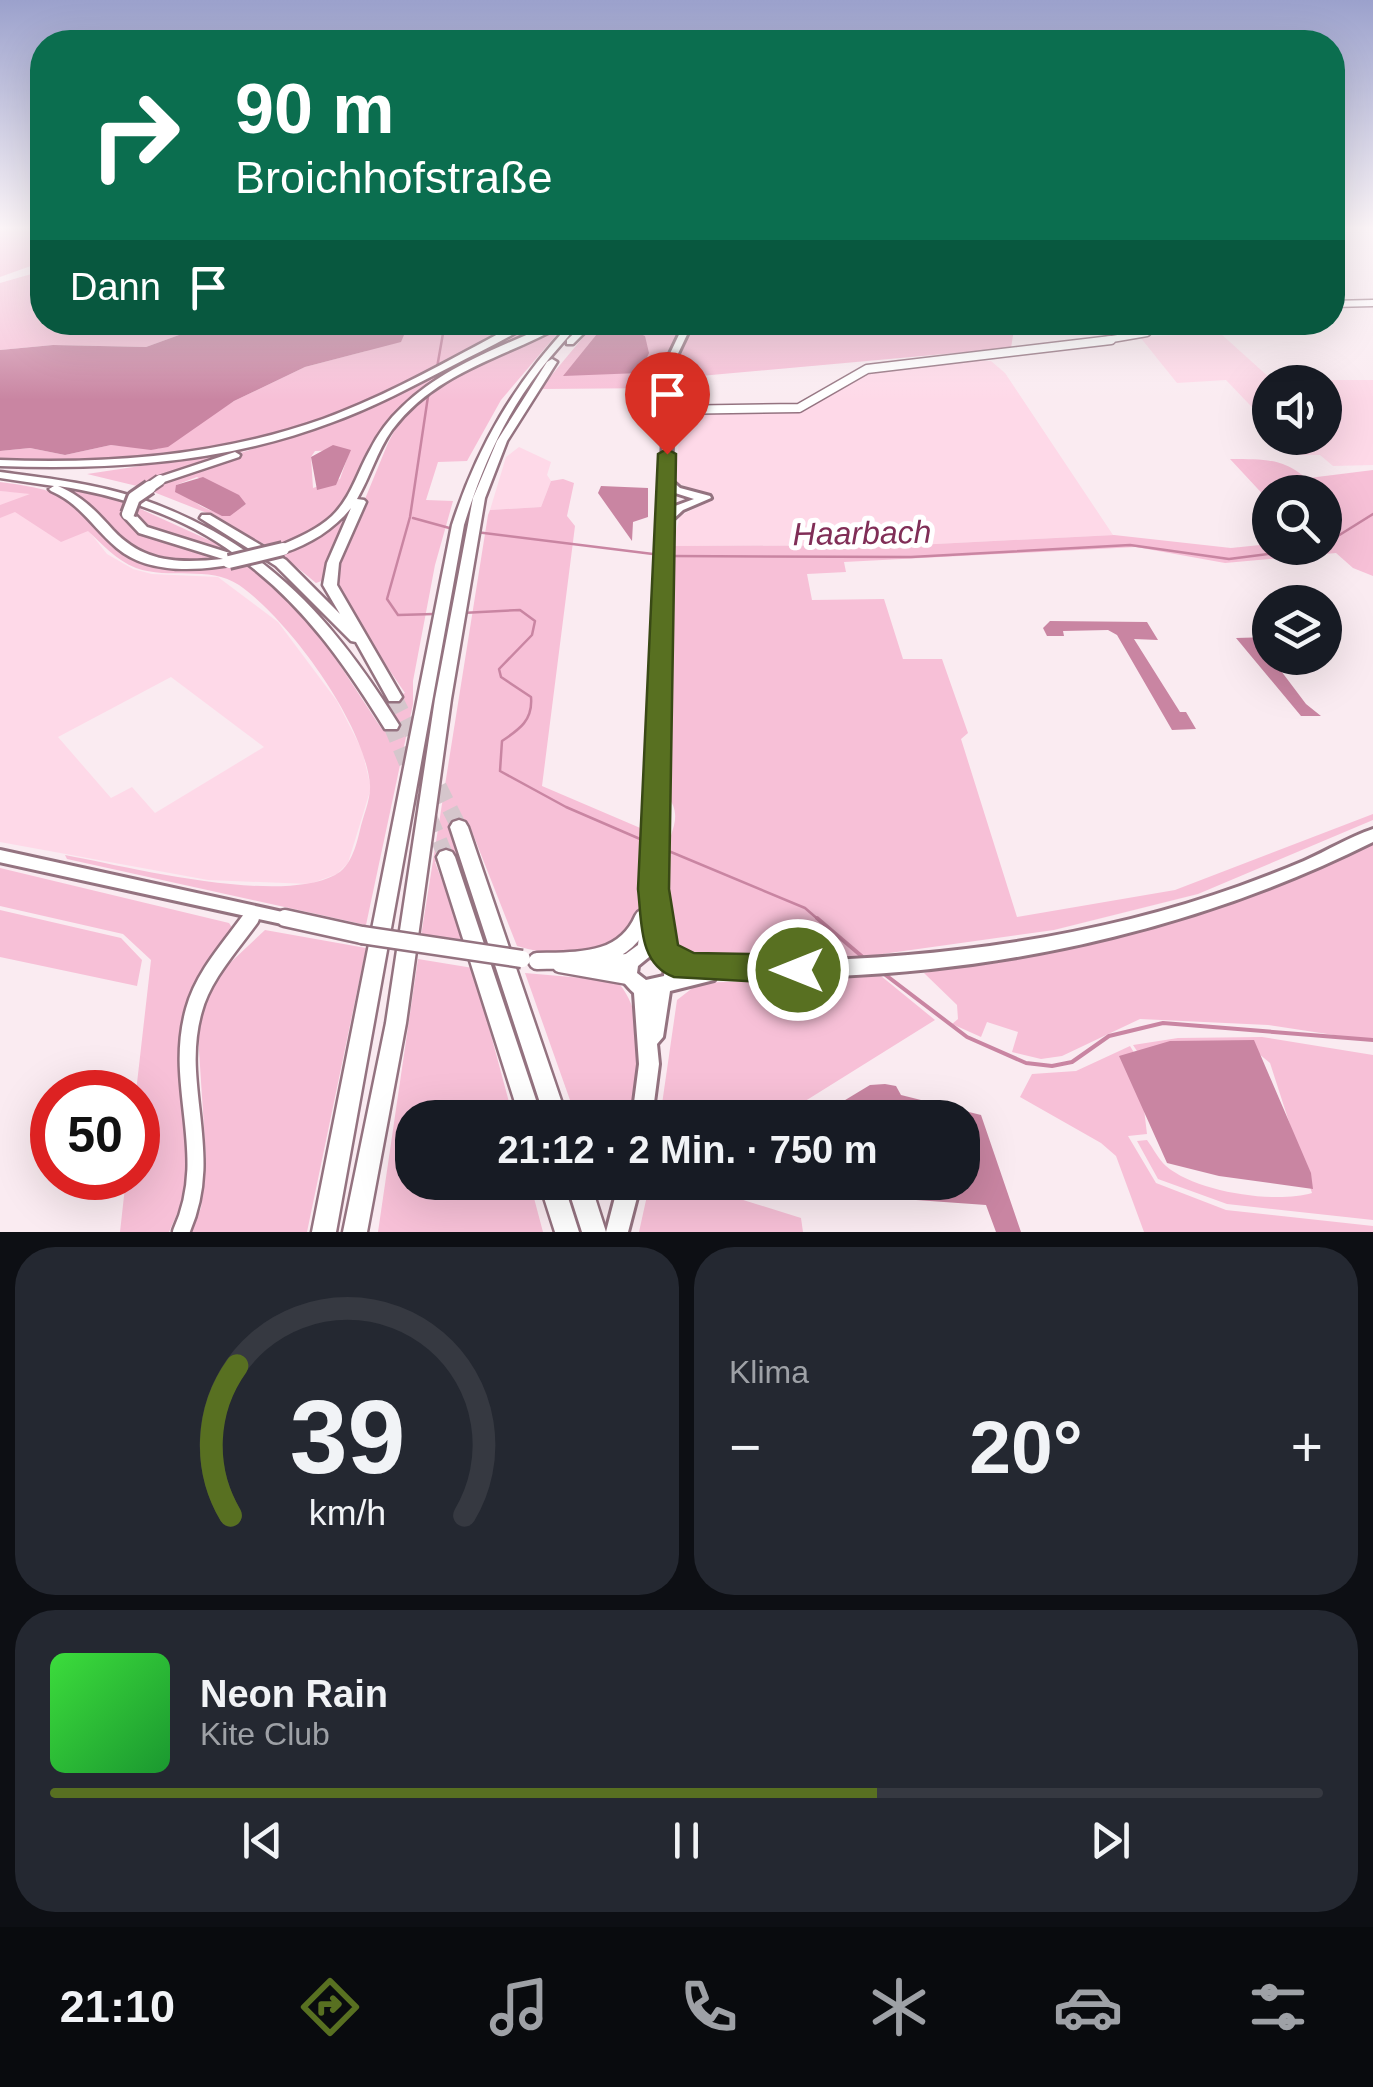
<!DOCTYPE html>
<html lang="de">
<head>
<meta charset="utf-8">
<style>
	body { margin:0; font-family:Helvetica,sans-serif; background:#242831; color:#f1f3f6; height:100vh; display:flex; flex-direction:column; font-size:38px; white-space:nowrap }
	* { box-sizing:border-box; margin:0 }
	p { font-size:32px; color:#9ea1a6 }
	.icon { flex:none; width:55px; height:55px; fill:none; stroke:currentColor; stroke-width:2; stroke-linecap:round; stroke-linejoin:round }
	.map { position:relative; height:1232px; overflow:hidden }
	.details { display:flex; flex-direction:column; gap:15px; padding:15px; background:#0d0f14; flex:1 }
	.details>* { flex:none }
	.guide { position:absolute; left:30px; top:30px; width:1315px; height:305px; border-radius:40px; box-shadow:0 10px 40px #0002; background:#0b6e4f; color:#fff; overflow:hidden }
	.buttons { position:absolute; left:1252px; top:365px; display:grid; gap:20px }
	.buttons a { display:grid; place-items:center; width:90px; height:90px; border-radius:50%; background:#171b24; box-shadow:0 10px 40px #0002; font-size:50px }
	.speed { position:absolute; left:30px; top:1070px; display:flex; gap:20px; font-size:50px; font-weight:700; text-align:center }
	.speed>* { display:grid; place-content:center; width:130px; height:130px; border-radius:50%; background:#171b24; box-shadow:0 10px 40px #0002; line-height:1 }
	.speed .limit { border:15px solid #d22; background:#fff; color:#111 }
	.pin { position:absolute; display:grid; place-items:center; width:85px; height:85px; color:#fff; margin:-102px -42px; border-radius:50% 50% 50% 0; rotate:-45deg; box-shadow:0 0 10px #0007 }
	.pin .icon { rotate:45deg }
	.me { position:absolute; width:110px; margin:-55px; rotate:270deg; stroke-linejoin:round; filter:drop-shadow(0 0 8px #0008) }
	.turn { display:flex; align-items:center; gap:35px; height:210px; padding:0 40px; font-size:45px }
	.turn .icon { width:130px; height:130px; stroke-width:2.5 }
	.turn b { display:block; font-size:70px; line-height:85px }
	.then { display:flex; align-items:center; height:95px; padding:0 40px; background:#0003; gap:20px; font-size:38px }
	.big { font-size:75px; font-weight:800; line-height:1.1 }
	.details .card { flex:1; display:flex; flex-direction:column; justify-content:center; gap:15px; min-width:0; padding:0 35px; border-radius:40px; background:#242831 }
	.details .dial { align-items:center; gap:0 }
	.dial svg { height:260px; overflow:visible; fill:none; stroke:#363941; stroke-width:7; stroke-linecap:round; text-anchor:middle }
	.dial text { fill:#f1f3f6; stroke:none }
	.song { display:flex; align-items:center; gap:30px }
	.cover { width:120px; height:120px; border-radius:15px; background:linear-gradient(135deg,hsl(120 70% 55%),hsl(130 70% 35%)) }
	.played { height:10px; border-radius:5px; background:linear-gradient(90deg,#587021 65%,#363941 65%) }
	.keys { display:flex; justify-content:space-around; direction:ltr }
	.heat { display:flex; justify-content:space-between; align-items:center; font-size:55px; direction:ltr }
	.details .tiles { flex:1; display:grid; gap:15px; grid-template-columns:1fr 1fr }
	.card:last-child { grid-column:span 2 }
	.trip { position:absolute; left:395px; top:1100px; width:585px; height:100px; border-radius:40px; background:#171b24; box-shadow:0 10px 40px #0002; font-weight:800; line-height:100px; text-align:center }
	.dock { display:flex; height:160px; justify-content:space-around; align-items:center; background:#090b0e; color:#9ea1a6 }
	.dock .icon { width:70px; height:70px }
	.dock .active { color:#587021 }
	.dock b { font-size:45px; color:#f1f3f6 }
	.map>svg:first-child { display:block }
	.built { fill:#fed9e8; fill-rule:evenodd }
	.green { fill:#f7c0d7; fill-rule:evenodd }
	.water { fill:#c985a2 }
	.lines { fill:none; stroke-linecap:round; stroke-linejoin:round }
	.stream-far1 { stroke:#c985a2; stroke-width:2.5 }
	.stream { stroke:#c985a2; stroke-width:4 }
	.highway-tunnel { stroke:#d5c6cc; stroke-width:16; stroke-dasharray:16 9; stroke-linecap:butt }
	.minor-far3-casing { stroke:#947380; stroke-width:9 }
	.minor-far2-casing { stroke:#947380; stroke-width:11 }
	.minor-far1-casing { stroke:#947380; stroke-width:18 }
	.minor-casing { stroke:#947380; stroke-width:21 }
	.major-casing { stroke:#947380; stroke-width:6 }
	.highway-casing { stroke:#947380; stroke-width:5 }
	.minor-far3 { stroke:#fff; stroke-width:6 }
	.minor-far2 { stroke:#fff; stroke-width:8 }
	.minor-far1 { stroke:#fff; stroke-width:12 }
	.minor { stroke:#fff; stroke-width:16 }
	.major { fill:#fff; fill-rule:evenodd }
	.highway { fill:#fff; fill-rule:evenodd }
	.minor-bridge-casing { stroke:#947380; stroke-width:21; stroke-linecap:butt }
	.highway-bridge-far1-casing { stroke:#947380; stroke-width:14; stroke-linecap:butt }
	.highway-bridge-casing { stroke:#947380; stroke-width:18; stroke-linecap:butt }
	.minor-bridge { stroke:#fff; stroke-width:16 }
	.highway-bridge-far1 { stroke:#fff; stroke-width:10 }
	.highway-bridge { stroke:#fff; stroke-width:12 }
	.route { fill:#587021; stroke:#394915; stroke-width:2.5 }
	.labels { text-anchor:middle; stroke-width:10; stroke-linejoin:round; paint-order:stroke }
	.water-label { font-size:32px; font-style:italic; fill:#802e57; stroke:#fff }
</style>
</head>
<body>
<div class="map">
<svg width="1373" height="1232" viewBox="0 0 1373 1232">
	<rect width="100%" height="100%" fill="#faebf1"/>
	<path class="built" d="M1220 333 1272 380H1373V465L1333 466 1320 455H1300L1282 438H1325V382H1270V426L1226 380 1177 383 1140 337Z
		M963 360 991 361 1005 373 1113 535 916 545 672 546 680 516 703 504 700 493 678 483 675 476 680 432 690 416 807 407 855 373Z
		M519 447 551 462 547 475 551 481 541 507 490 510 506 457Z
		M0 491 34 493 88 530 107 554 133 569 152 574 218 577 278 622 337 701 362 750 371 788 348 863 337 874 310 884 208 880 0 842ZM171 677 264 747 155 813 132 787 111 798 58 737Z"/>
	<path class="green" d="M0 228H42V262L0 277Z
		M42 271V322L212 323 146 347 53 345 0 350V283Z
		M381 323H524C460 354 397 390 331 416 226 457 112 465 0 460V451L30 448 65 455 111 445 158 449 234 401 305 367 366 351 393 325Z
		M532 323H557C504 347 440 371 397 413 371 438 370 473 350 500 331 526 301 537 273 549L212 515 151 491 176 475 347 417ZM350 450 340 479 313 488 311 457 315 451ZM197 477 246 504C222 524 195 506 176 485Z
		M595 323H649L644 331 679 334 667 360 664 388 540 389Z
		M695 323H1015L1011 348 678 378 679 352Z
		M563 327 501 400 467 461 438 462 426 500 453 501 435 565 413 681V704L366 925 67 859 65 855C129 867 278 905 335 875 351 867 356 846 360 830 363 816 371 799 370 785 365 724 289 620 239 585 209 565 169 580 136 568 116 560 103 545 88 531L61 542 15 512 0 518V505L30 494 0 491V482C30 486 63 490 85 512 101 529 112 550 134 560 169 576 203 563 240 565 286 568 357 694 383 730L396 723 384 701 405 693 344 604 337 585 342 555 388 443 400 420 447 381Z
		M296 433 141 487 87 474 220 454Z
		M1230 459C1277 459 1288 460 1322 492H1270V502Z
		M1373 470V576L1353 568 1336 553 1225 563 1136 547 844 562 846 572 807 574 812 600 884 599 903 659H942L968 733 961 739 1017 917 1175 890 1373 814V820L1198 894 1054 930 861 957H694L673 945C668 916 664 883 667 854 669 830 685 817 666 794L668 564 674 563H671L672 546 916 545 1114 535 1231 548 1270 544V548H1325V495L1336 504 1309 478Z
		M563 479 574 483 567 516 575 526 542 786 645 830 638 919C623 961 552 957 517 946L469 824 451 830 459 853 435 862 465 942 421 936 488 515 490 510 541 507 551 481Z
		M58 486 125 502 122 515 131 527 227 559C195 561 152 566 126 542 102 521 88 500 58 486Z
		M134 506 246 557 140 525 133 514Z
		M353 510 327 579 316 583 281 554 320 537Z
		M1373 839V1041L1268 1025 1140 1019 1062 1056 1041 1059 1012 1052 1018 1032 987 1022 981 1037 952 1024 958 1019 957 1005 924 973 1091 940Z
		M0 868 229 923 233 929 194 992 191 1182 169 1232H120L126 1178H138L136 1092 151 960 123 934 0 906Z
		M0 910 121 938 142 960 137 986 0 957Z
		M265 930 366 948 307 1232H190L201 1208 206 1158 197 1020 216 976Z
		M418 959 473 968 513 1117 412 1118V1182L530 1183 543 1232H378Z
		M525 973 617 981C649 1018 639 1072 635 1117H576Z
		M881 976 935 1020 794 1108 789 1117 660 1118 677 1000 699 983Z
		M1262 1037 1373 1055V1220L1227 1204 1158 1179 1137 1141 1147 1140C1153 1148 1159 1160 1166 1166 1196 1192 1275 1204 1312 1193L1270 1063 1253 1049 1139 1054 1133 1045 1178 1038Z
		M1130 1046 1138 1059 1147 1134 1128 1136 1156 1183 1226 1210 1373 1226V1232H1144L1116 1156 1101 1143 1020 1097 1032 1074 1076 1071Z
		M650 1182 689 1183 801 1218 803 1232H639Z"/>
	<path class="water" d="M212 323H381L401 328 404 335 401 342 305 367 234 401 168 447 151 450 111 445 65 455 30 448 0 451V350L53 345 146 347Z
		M621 325 645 336 649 353 640 373 563 376 601 329Z
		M333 445 351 450 336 485 317 490 311 457Z
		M203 477 239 495 246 504 230 516H222L175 492 176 485Z
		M601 486 648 488V517L633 522 632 541 598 493Z
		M1050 621 1147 622 1158 640 1134 639 1180 712H1186L1196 729 1172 730 1117 635 1108 630 1063 631 1064 636H1047L1043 628Z
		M1270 637V644L1263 647 1306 704 1321 716H1301L1236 638Z
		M1254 1040 1311 1173 1313 1189 1219 1176 1167 1163 1119 1056 1170 1041Z
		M885 1084 896 1086 901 1095 981 1115 1021 1232H996L986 1205 888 1198 886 1183 948 1187 962 1182V1118L917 1117 898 1112 896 1117H885L880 1101C855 1100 840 1118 817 1117L870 1085Z"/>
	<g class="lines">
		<path class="stream-far1" d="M413 518 453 529
			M476 532 661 555
			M1325 544 1373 514
			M669 556 911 557 1130 545 1229 559 1315 548
			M462 613 520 610 535 621 532 635 499 669 501 677 531 697C533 720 520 729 502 741L500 771 566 807 647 842
			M434 614 398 615 387 599 410 517 430 383 435 379 445 322
			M659 847 805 908 820 921"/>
		<path class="stream" d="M817 918 865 959
			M883 973 967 1037 1026 1063 1052 1066 1072 1062 1109 1036 1163 1023 1373 1040"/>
		<path class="highway-tunnel" d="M394 697 459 827
			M391 725 446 857"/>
		<defs>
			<path id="minor-far3" d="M1332 304 1373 303
				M1089 343 1147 333 1158 322"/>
			<path id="minor-far2" d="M667 410 799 408 867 369 1111 340
				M667 439 681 418 693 413"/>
			<path id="minor-far1" d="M0 856 296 921
				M249 921 254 914"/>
			<path id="minor" d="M285 918 362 935
				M537 961C579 960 624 963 643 918
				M560 964 628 976
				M590 964 629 962
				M181 1232C217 1154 172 1087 194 1010 203 976 230 947 251 918"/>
			<path id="major" d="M685 322H693L674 362 671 480 680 488 710 496 711 498 683 510 670 522 661 891C667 907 664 948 678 956 695 965 770 962 792 961 943 958 1098 937 1240 886 1262 878 1283 870 1304 861 1327 851 1349 837 1373 829V842C1207 925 1023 968 838 976 797 977 756 979 716 977L714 980 670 991 663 1037 657 1044 659 1064 652 1118H632L639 1064 634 993C622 982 615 973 623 956L638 945 645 889 666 362ZM671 491 672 492 694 499 675 506 671 510ZM649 957 657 958 665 966 664 976 646 980 637 973 638 966Z
				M619 1182H641L628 1232H606Z"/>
			<path id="highway" d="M521 322H533C508 339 479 352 452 366 413 386 374 407 333 422 226 463 113 470 0 466V460C110 464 218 456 323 419 392 394 456 356 521 322Z
				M556 322H568C507 358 438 369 392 430 377 451 370 477 357 499L364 500 366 502 339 563 337 585 402 697 399 701H389L356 642 351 641 276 566 200 518 202 515H210L286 560 340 614 323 585 327 563 351 508C333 530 310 544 283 553L277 549 279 546C297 538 317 530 332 516 351 498 357 473 370 450 378 434 389 419 402 407 444 366 503 346 556 322Z
				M572 322H581C567 338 553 353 540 370 504 417 481 469 464 525L336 1232H312L452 525C478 445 514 384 572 322Z
				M586 322H595L573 344H567V340Z
				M552 359 557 362 507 441 485 498 451 699 406 1023 367 1232H343L386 1023 435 699 473 498 497 441 547 362Z
				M235 452 240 455 239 457 164 482 160 483 154 480 156 478Z
				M0 472C45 478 91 483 135 497 261 539 330 614 399 725L397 729H385C346 666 305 607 245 562 207 570 151 577 117 548 93 528 81 504 51 491L49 489 54 486 0 478ZM58 486C119 495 186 517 236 555L147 527 132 511H124L122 514 124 517 139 533 223 559C180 563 145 564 113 530 96 511 82 496 58 486Z
				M459 820 465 822 468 827 567 1118H545L450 827 453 822Z
				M446 850 452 852 455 857 542 1118H520L437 857 440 852Z
				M539 1182H563L579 1232H555Z
				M566 1182H590L606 1232H582Z"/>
		</defs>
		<use href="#minor-far3" class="minor-far3-casing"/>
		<use href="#minor-far2" class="minor-far2-casing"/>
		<use href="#minor-far1" class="minor-far1-casing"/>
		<use href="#minor" class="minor-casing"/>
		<use href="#major" class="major-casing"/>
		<use href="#highway" class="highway-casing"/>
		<use href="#minor-far3" class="minor-far3"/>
		<use href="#minor-far2" class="minor-far2"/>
		<use href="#minor-far1" class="minor-far1"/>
		<use href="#minor" class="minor"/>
		<use href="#major" class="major"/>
		<use href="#highway" class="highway"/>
		<defs>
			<path id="minor-bridge" d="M362 935 522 959"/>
			<path id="highway-bridge-far1" d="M147 489 160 480"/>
			<path id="highway-bridge" d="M128 514 134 498 150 487
				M229 562 283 549"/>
		</defs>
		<use href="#minor-bridge" class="minor-bridge-casing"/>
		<use href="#highway-bridge-far1" class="highway-bridge-far1-casing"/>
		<use href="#highway-bridge" class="highway-bridge-casing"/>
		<use href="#minor-bridge" class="minor-bridge"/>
		<use href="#highway-bridge-far1" class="highway-bridge-far1"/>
		<use href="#highway-bridge" class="highway-bridge"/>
	</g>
	<linearGradient id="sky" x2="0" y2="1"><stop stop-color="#9ba1cc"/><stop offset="0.57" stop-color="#fdf6f9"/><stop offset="1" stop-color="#fdf6f9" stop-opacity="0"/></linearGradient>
	<rect width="1373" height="400" fill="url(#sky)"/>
	<path class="route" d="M667 449 676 454 669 889 678 945 694 953 798 955 809 959 814 970 809 980 798 984 674 977C638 964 642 921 638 889L658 454Z"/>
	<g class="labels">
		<g class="water-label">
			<text transform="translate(862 533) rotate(-1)" y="11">Haarbach</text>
		</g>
	</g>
</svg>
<div class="buttons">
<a><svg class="icon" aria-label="sound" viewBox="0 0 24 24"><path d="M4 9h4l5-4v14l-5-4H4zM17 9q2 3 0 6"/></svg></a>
<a><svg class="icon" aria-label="search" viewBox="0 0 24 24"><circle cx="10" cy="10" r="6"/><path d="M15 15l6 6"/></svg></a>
<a><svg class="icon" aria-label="layers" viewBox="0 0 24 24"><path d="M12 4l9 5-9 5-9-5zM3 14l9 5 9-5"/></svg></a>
</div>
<div class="speed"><div class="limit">50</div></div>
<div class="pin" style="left:667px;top:454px;background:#d93025"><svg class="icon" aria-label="arrive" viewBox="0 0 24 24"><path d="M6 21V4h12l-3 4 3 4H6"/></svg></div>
<svg class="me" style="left:798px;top:970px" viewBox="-20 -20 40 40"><circle r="17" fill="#587021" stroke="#fff" stroke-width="3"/><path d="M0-11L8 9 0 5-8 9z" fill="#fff"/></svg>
<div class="trip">21:12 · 2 Min. · 750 m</div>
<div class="guide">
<div class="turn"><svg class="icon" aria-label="right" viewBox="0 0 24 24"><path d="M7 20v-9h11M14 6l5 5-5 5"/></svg><div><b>90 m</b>Broichhofstraße</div></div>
<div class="then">Dann<svg class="icon" aria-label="arrive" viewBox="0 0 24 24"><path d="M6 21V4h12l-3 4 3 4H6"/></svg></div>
</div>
</div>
<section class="details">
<div class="tiles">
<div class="card dial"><svg viewBox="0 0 100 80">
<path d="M14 69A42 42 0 1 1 86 69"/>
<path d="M14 69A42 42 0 0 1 16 23" stroke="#587021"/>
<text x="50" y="56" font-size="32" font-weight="700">39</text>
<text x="50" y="72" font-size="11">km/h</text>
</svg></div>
<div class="card"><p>Klima</p>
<div class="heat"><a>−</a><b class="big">20°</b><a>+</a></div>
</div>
<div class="card">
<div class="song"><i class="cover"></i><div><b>Neon Rain</b><p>Kite Club</p></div></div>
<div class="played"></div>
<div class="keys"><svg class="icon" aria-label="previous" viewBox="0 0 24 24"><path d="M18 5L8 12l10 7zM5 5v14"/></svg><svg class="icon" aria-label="pause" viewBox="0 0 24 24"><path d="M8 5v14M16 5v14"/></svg><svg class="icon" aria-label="next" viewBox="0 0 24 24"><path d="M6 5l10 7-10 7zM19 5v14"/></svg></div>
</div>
</div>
</section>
<nav class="dock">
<b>21:10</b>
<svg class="icon active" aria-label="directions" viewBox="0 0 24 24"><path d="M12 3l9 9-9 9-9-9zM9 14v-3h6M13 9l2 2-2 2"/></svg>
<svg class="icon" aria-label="music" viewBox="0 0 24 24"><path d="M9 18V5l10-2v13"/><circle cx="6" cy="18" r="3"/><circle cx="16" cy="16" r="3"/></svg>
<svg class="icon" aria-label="phone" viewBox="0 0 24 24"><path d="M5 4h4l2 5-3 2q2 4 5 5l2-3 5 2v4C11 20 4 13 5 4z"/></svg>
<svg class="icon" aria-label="climate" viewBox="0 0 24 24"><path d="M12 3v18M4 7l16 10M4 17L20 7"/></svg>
<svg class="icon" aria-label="car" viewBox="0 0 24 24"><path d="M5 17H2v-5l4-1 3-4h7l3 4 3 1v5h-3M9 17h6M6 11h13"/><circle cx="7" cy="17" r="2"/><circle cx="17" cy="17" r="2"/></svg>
<svg class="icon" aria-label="filters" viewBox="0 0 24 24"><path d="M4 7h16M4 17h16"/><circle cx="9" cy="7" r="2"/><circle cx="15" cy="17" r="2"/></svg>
</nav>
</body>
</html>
